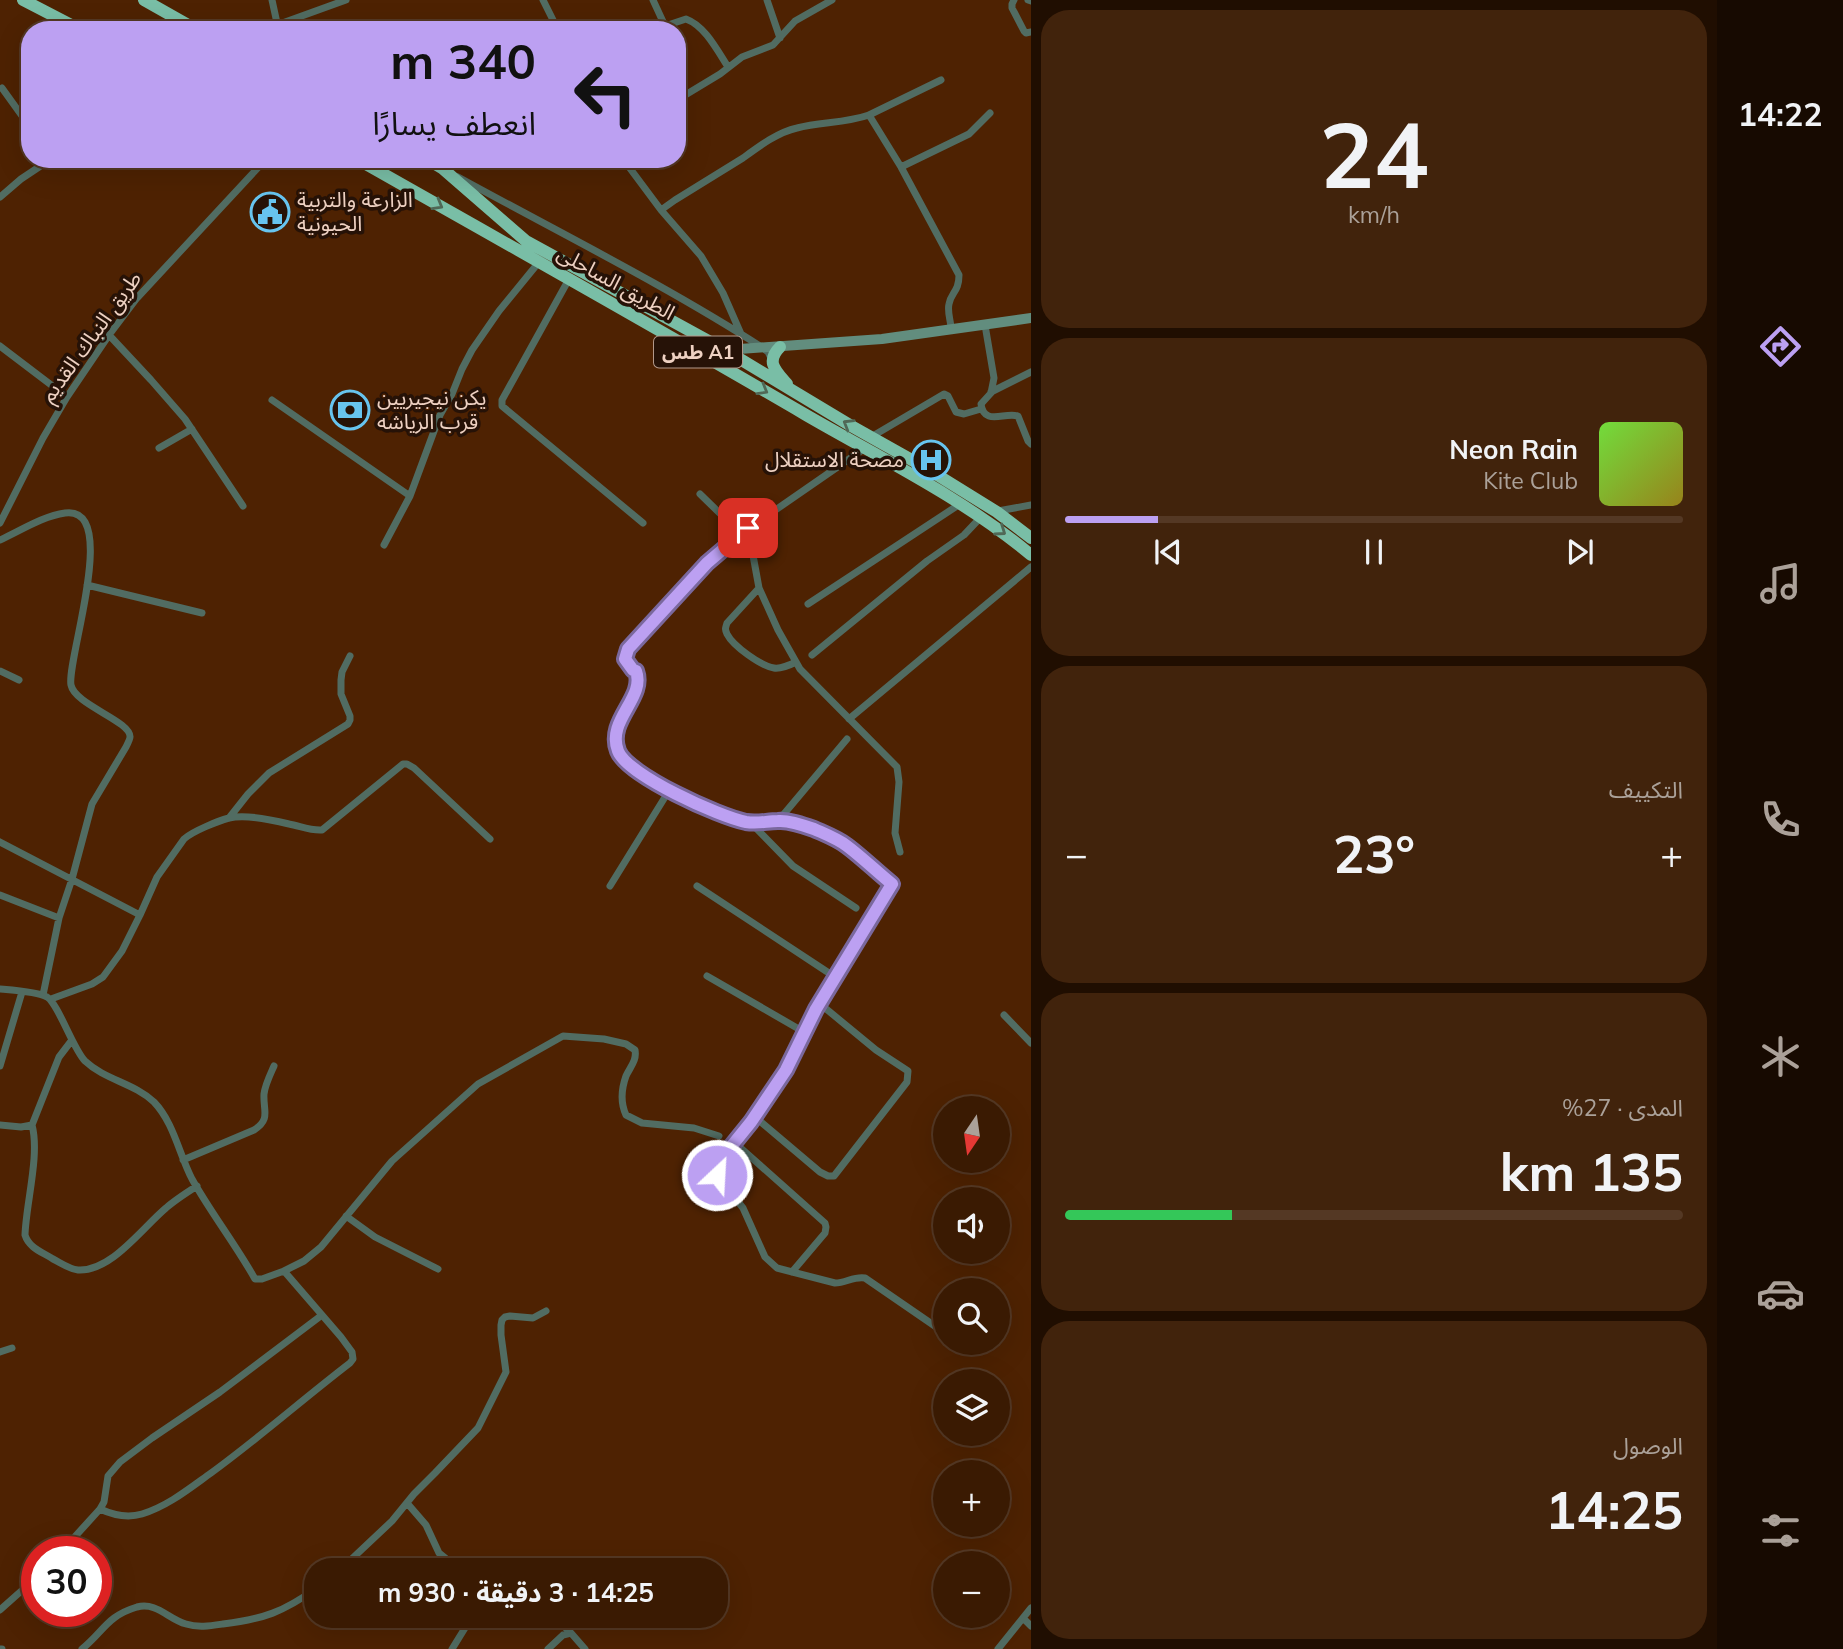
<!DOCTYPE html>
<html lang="ar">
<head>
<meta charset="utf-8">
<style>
	body { margin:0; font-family:Mulish,"Noto Sans Arabic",sans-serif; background:#41230c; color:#f1f3f6; direction:rtl; height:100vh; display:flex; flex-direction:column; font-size:26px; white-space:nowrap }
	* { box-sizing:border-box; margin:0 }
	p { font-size:23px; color:#aba199 }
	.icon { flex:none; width:38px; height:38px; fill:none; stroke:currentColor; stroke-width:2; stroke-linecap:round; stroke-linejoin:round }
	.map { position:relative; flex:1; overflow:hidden; direction:ltr }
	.side { display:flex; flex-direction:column; gap:10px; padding:10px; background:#200e01; width:686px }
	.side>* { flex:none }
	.top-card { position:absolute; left:21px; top:21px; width:665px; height:147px; border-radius:28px; box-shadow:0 7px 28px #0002,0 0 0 2px #543824; direction:rtl; background:#bca0f2; color:#111; overflow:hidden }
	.needle { width:46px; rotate:193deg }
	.buttons { position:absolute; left:933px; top:1096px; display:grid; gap:14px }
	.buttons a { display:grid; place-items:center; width:77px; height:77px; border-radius:50%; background:#3a1a02; box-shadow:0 7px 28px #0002,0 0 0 2px #543824; font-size:35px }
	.speed { position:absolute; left:21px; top:1536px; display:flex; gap:14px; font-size:35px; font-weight:700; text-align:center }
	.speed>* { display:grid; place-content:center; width:91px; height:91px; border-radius:50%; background:#3a1a02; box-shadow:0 7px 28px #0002,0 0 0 2px #543824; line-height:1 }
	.speed .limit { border:10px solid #d22; background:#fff; color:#111 }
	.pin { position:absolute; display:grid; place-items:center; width:60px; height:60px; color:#fff; margin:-30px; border-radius:14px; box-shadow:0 4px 10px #0006 }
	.me { position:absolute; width:77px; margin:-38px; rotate:25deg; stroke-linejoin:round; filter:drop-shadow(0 0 5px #0008) }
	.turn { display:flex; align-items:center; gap:24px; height:147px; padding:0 35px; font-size:32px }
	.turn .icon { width:91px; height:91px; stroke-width:2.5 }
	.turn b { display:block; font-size:49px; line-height:60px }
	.big { font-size:52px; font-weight:700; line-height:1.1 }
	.side .card { flex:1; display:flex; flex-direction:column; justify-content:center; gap:10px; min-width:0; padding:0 24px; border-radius:28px; background:#41230c }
	.side .dial { align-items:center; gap:0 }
	.dial b { font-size:91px; line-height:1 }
	.song { display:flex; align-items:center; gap:21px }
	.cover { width:84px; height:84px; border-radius:10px; background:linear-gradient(135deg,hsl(100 70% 55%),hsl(50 70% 35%)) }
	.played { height:7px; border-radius:4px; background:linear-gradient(90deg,#bca0f2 15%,#543824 15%) }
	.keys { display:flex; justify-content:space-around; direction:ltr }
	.heat { display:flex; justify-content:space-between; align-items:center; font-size:38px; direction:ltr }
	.charge { height:10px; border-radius:5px; background:linear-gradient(90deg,#34c759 27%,#543824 0) }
	.trip { position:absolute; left:304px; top:1558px; width:424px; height:70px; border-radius:28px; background:#3a1a02; box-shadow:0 7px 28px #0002,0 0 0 2px #543824; font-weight:700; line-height:70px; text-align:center; direction:rtl }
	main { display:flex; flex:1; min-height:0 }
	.menu { display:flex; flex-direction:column; width:126px; justify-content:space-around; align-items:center; background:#170a01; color:#aba199 }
	.menu .icon { width:49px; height:49px }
	.menu .current { color:#bca0f2 }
	.menu b { font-size:32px; color:#f1f3f6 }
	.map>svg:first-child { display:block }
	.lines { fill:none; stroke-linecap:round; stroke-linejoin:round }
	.street { stroke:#516c62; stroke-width:7 }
	.secondary { stroke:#628d7e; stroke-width:10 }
	.highway { stroke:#79bea6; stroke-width:12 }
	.oneway { stroke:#506856 }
	.route-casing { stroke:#7a689d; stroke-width:18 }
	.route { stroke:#bca0f2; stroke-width:12 }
	.labels { text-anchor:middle; stroke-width:7; stroke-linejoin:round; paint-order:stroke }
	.shield { fill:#261207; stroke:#b2988a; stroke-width:2 }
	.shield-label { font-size:19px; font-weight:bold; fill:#eed1c2 }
	.poi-label { font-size:21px; fill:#eed1c2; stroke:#261207; text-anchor:start }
	.street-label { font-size:21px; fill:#eed1c2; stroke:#261207 }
</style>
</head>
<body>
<main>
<nav class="menu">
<b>14:22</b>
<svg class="icon current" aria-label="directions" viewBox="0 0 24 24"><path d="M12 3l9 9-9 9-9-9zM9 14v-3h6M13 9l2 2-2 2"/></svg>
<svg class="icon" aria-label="music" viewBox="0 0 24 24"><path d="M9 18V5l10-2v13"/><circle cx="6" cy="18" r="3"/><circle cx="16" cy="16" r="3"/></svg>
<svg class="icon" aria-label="phone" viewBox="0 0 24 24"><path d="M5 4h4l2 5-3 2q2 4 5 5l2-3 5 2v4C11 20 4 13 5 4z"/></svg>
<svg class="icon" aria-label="climate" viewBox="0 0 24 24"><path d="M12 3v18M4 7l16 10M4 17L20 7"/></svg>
<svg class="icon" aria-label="car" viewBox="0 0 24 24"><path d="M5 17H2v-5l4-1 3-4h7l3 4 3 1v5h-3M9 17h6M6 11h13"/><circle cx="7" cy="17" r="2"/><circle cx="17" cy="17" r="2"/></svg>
<svg class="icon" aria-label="filters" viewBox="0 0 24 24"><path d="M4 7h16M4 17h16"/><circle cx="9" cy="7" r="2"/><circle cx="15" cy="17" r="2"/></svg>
</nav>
<section class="side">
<div class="card dial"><b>24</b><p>km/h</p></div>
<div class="card">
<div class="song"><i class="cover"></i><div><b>Neon Rain</b><p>Kite Club</p></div></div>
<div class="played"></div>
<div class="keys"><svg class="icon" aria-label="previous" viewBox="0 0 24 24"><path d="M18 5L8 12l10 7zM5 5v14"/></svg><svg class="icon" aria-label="pause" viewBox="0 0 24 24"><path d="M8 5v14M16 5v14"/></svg><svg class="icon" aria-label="next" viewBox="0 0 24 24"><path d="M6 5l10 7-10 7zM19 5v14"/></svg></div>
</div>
<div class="card"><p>التكييف</p>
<div class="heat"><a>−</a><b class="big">23°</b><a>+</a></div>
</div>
<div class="card"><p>المدى · 27%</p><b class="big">135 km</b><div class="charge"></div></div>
<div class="card"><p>الوصول</p><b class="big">14:25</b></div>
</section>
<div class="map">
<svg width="1031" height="1649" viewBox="0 0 1031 1649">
	<rect width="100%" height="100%" fill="#4e2202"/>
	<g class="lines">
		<path class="street" d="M272 0 277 23
			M543 0 558 30
			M653 0 665 26 686 19C705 26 717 50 728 67
			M767 0 780 38
			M1014 0 1012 4V8L1024 31 1026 33 1031 32
			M1028 0 1031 1
			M263 30 346 0
			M649 30 665 26
			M2 88 30 127
			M677 100 720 74 742 57 773 45 795 21 832 0
			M869 115 941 80
			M623 159 661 210 701 256 723 293 741 334
			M901 167 969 134 990 113
			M458 177C560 233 665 285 763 348L768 352 772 360
			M0 197 21 179 51 159
			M661 210 675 200 743 158C758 147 778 132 797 128 821 122 846 123 869 115L901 167 959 275C959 292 951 292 949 304 947 312 951 321 951 329
			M569 279 502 400V406L643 523
			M985 325 994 378 991 393 981 404C984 426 1004 412 1018 416L1028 441 1031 444
			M109 335 151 380 185 419 243 506
			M0 346 67 397
			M991 392 1031 372
			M272 400 410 496
			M871 437 944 394 948 396 956 412 964 414 981 409
			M159 448 192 429
			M865 448 735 538 707 563 628 649 625 659 633 670 636 672C646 698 606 720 618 751 627 775 720 818 746 822 758 824 766 821 778 821 790 820 803 825 814 829 848 842 864 863 892 884L816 1009 786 1070 751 1122 717 1164 716 1169 717 1175 743 1208 765 1257 777 1268 835 1283C846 1283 854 1276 865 1278L945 1333
			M700 494 741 534
			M998 511 1031 505
			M0 523 43 438 67 397 109 335 137 298 266 159
			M748 528 759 588 778 630 800 669 897 767 899 782 895 833 900 852
			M0 540C20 531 43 516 65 513 121 505 66 661 71 685 75 705 131 721 130 737 130 739 127 745 126 747L92 804 72 879 59 918 43 995
			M384 545 410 496 440 415 452 394 462 369 472 350 499 311 539 262
			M87 585 202 613
			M759 588 727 623C725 629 725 629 727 634 733 646 761 666 774 668 781 669 790 665 796 662
			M808 604 960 504
			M812 655 927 561 964 535 981 517
			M0 671 19 680
			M849 719 1031 567
			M229 818 248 794 269 773 348 724 350 720V716L341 694V680L342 672 350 656
			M778 821 847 739
			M751 823 793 866 856 908
			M0 842 140 915
			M610 886 670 789
			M697 886 835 977
			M0 895 59 918
			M707 976 804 1032
			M0 989C11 990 39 992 47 997 58 1003 73 1049 85 1061 105 1080 134 1083 154 1102 174 1123 179 1154 192 1179 211 1213 236 1245 255 1279H262L284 1271 341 1337 352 1352 353 1359 350 1363C303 1399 259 1438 211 1473 190 1488 168 1506 142 1514 128 1518 113 1515 100 1509
			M51 999 92 984 103 977 122 951 140 915 157 877 184 839C193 831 218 821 229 818 246 814 273 820 289 824 300 826 311 831 322 830L403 764H407L414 768 490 839
			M1004 1015 1031 1043
			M0 1066 22 992
			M755 1117 820 1172 828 1176H834L907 1082 908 1071 876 1050 819 1003
			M0 1125 21 1127 32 1125 59 1057 72 1040
			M32 1125C40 1155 26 1203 25 1235 29 1248 42 1252 53 1259 61 1263 69 1269 78 1270 111 1272 142 1228 166 1208 175 1200 186 1193 197 1186
			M734 1142 825 1223 826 1227 825 1233 792 1272
			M183 1160 254 1130C271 1119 263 1111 264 1094 265 1085 270 1075 274 1066
			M346 1216 375 1237 438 1269
			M284 1271 304 1261 321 1247 392 1161 478 1084 563 1036 604 1039 626 1044 635 1050C637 1061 630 1067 626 1076 621 1090 620 1102 626 1115L642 1123 694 1128 719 1136
			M0 1352 12 1348
			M407 1503 426 1525 439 1553 460 1570
			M61 1552 100 1509 104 1502 108 1476 120 1462 152 1438 220 1392 322 1315
			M340 1570 392 1521 414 1494 435 1473 478 1428 506 1372 501 1335V1325L502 1320 505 1317 510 1316 533 1318 546 1311
			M0 1610 37 1577
			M552 1615 571 1633
			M1023 1618 1031 1626
			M0 1649H2
			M82 1649C104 1631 107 1616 137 1607 157 1602 168 1619 186 1624 198 1628 210 1626 223 1624 264 1619 283 1612 317 1588
			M452 1649 473 1615
			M548 1649 563 1635 571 1633 585 1649
			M998 1649 1031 1608"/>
		<path class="secondary" d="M725 350 882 339 1031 318"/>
		<path class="highway" d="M23 0 81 30
			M144 0 197 30
			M357 159C507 244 657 328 806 415 882 459 963 498 1031 555
			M427 159 442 168 526 241 725 350 853 427 926 468 997 512 1031 538
			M780 347C765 362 776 371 787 384"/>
	</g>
	<defs><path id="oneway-chevron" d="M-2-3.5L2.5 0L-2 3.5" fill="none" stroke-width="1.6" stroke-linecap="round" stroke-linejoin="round" transform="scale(1.75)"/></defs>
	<g class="oneway">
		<use href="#oneway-chevron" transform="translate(438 205) rotate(30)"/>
		<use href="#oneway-chevron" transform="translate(763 390) rotate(30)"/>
		<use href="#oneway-chevron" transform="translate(848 424) rotate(-149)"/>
		<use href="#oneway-chevron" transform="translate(1001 531) rotate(35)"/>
	</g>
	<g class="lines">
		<defs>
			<path id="route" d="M717 1175 716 1169 717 1164 751 1122 786 1070 816 1009 892 884C877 872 863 858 847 846 838 839 825 834 814 829 803 825 789 820 778 821 767 821 758 824 746 822 720 817 627 775 618 751 606 720 646 698 636 671L633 670 625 659 628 649 707 563 748 528"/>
		</defs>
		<use href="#route" class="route-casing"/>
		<use href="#route" class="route"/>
	</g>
	<defs>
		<symbol id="civic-ring" viewBox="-11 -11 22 22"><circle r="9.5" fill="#261207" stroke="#67c4ef" stroke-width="1.5"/><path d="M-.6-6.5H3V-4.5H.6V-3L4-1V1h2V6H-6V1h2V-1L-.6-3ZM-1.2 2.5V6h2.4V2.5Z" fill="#67c4ef"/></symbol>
		<symbol id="bank-ring" viewBox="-11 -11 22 22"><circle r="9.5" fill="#261207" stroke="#67c4ef" stroke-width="1.5"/><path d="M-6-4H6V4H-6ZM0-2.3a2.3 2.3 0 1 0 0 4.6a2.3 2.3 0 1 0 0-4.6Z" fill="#67c4ef"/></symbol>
		<symbol id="hospital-ring" viewBox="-11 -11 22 22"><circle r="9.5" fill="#261207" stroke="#67c4ef" stroke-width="1.5"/><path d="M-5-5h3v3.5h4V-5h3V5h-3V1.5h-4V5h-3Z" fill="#67c4ef"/></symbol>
	</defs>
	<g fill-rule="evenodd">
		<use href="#civic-ring" x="248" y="190" width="44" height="44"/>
		<use href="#bank-ring" x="328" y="388" width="44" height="44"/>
		<use href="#hospital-ring" x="909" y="438" width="44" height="44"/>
	</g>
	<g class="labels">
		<rect class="shield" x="654" y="336.5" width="88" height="31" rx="5"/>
		<g class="shield-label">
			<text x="698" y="359">طس A1</text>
		</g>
		<g class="poi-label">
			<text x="297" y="207">الزارعة والتربية<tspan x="297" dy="24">الحيونية</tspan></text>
			<text x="377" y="405">يكن نيجيريين<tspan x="377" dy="24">قرب الرياشه</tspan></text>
			<text x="904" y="467" text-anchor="end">مصحة الاستقلال</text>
		</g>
		<g class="street-label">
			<text transform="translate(616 283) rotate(29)" y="7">الطريق الساحلى</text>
			<text transform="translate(91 337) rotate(-54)" y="7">طريق النباك القديم</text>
		</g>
	</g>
</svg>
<div class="buttons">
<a><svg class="needle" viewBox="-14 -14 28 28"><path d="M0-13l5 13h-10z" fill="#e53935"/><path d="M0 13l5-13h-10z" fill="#aba199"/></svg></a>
<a><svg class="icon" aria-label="sound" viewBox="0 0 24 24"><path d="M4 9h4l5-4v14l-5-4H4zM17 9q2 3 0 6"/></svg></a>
<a><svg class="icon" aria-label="search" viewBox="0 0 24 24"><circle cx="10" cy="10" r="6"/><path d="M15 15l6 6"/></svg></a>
<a><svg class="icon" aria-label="layers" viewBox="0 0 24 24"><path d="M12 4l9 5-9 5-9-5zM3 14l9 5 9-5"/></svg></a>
<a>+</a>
<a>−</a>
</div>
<div class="speed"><div class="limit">30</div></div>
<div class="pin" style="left:748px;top:528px;background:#d93025"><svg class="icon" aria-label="arrive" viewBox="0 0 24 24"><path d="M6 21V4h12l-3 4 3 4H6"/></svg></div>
<svg class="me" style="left:717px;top:1175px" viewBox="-20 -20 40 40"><circle r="17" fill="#bca0f2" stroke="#fff" stroke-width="3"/><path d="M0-11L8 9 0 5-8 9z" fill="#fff"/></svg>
<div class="trip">14:25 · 3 دقيقة · 930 m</div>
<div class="top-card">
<div class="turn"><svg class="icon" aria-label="left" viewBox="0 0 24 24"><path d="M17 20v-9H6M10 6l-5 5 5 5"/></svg><div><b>340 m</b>انعطف يسارًا</div></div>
</div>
</div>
</main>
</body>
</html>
